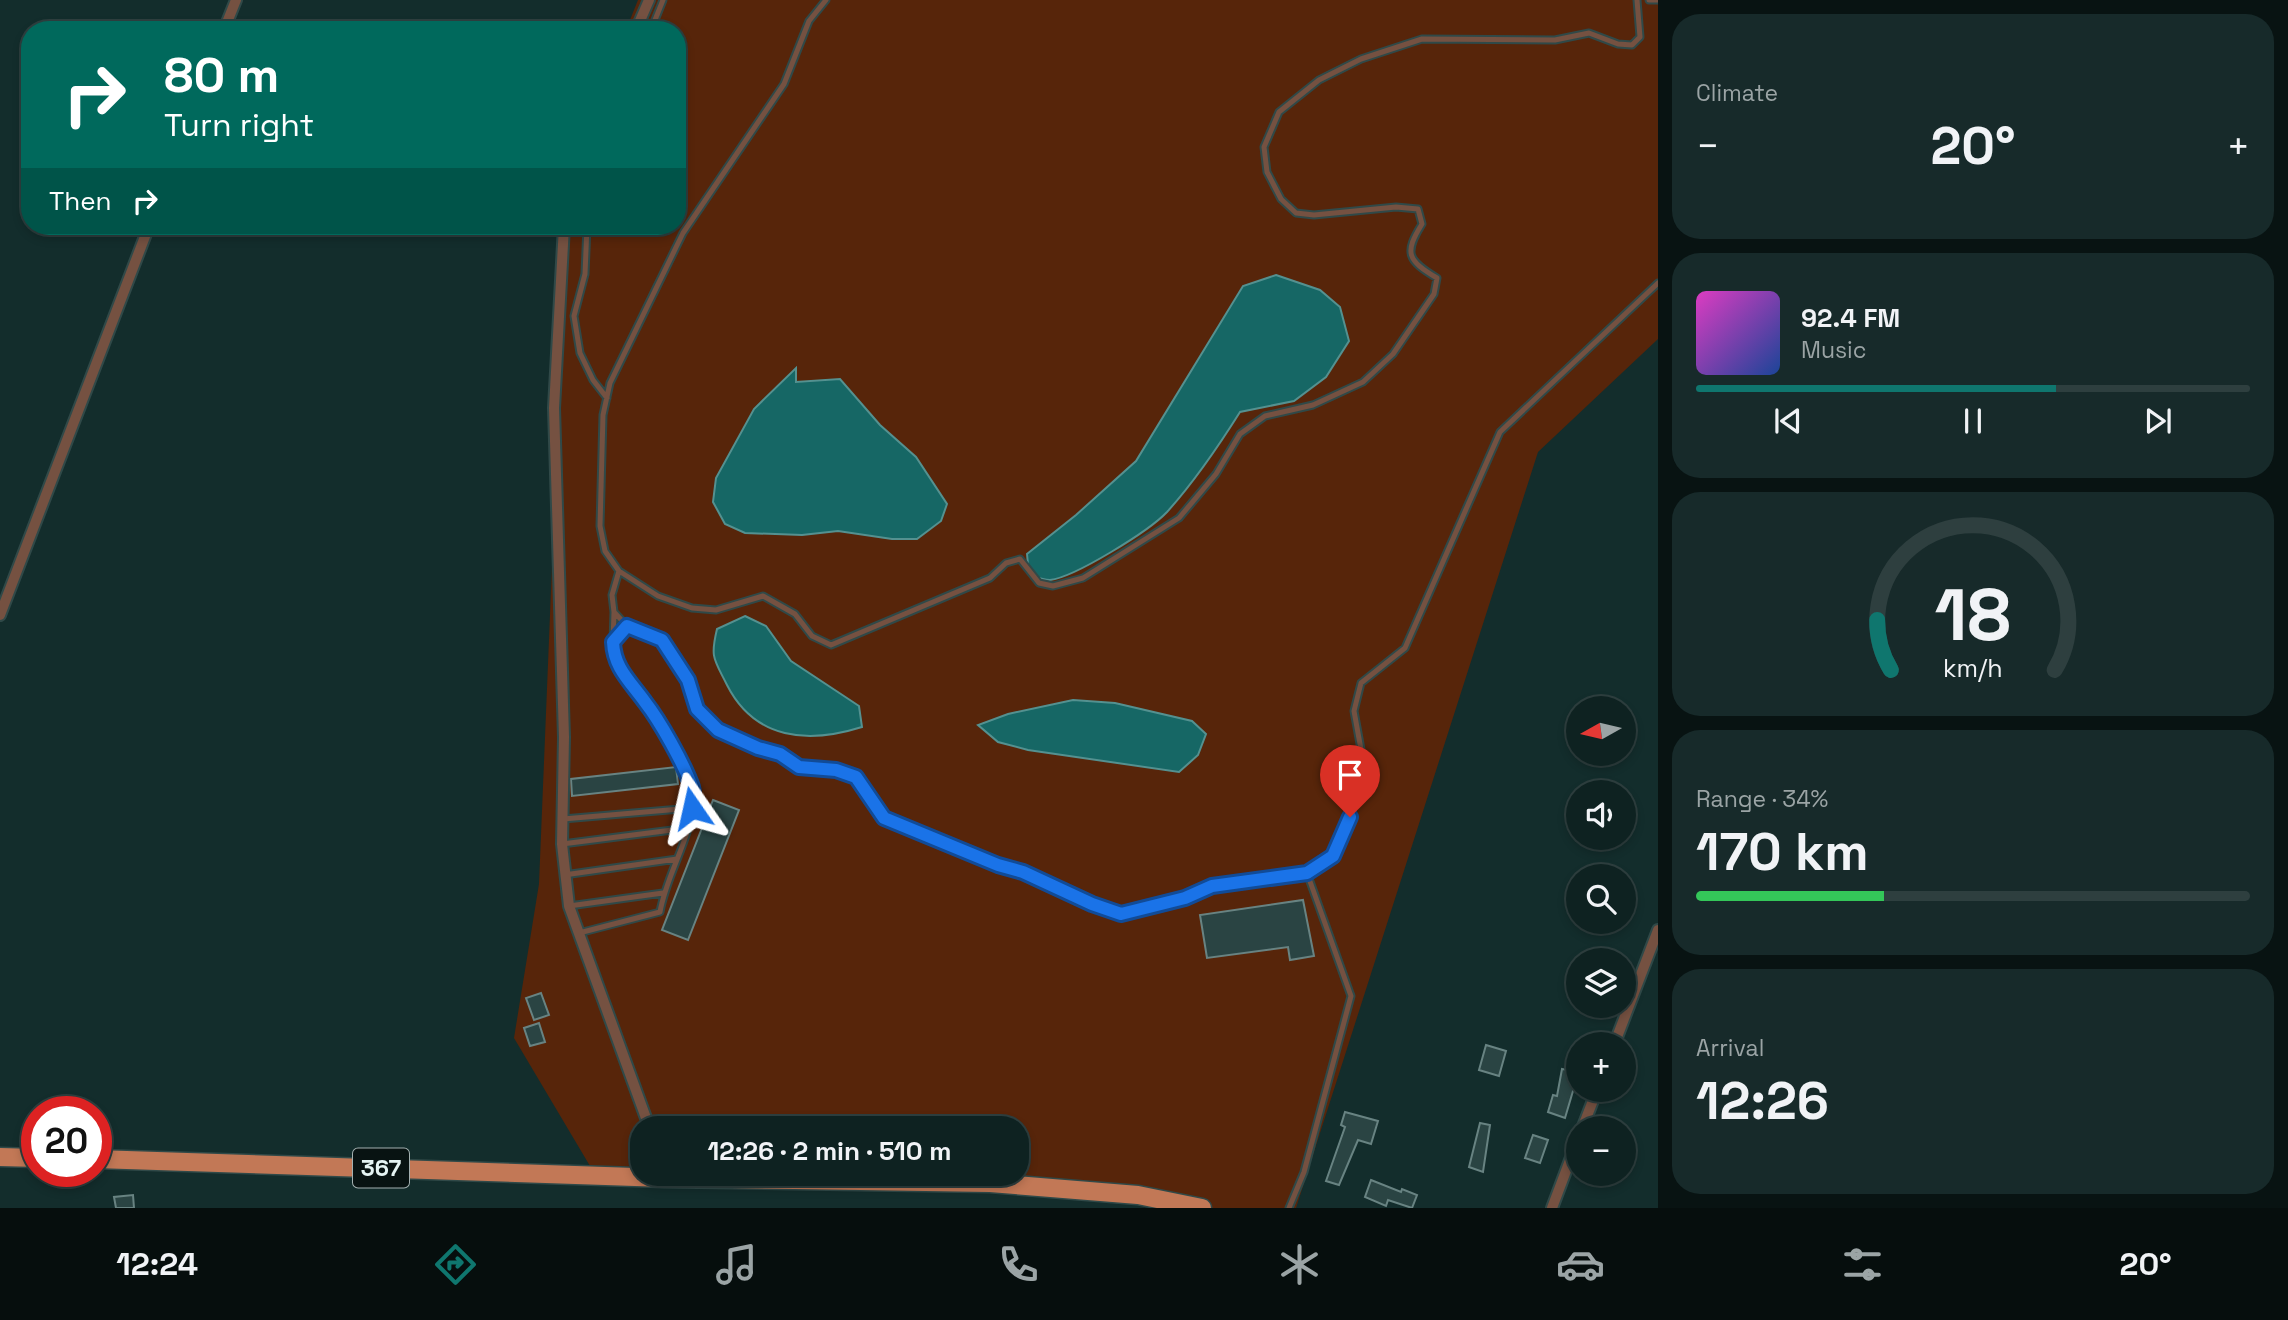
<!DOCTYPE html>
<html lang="en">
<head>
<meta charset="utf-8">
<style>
	body { margin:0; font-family:"Space Grotesk",sans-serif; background:#172a2a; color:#f1f3f6; height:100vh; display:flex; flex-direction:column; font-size:26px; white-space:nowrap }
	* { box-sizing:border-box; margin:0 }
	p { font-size:23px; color:#9ba4a5 }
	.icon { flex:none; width:38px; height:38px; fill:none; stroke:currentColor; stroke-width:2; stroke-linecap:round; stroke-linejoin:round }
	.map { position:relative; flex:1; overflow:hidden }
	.details { display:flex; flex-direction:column; gap:14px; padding:14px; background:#081312; width:630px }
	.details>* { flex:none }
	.top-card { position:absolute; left:21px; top:21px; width:665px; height:214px; border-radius:28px; box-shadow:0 4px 10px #0003,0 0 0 2px #2e3f3f; background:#00695c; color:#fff; overflow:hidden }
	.needle { width:46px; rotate:262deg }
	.tools { position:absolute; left:1566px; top:696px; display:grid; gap:14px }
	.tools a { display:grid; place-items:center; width:70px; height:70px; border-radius:50%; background:#0e2221; box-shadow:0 4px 10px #0003,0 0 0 2px #2e3f3f; font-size:35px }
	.speed { position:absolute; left:21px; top:1096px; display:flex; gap:14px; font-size:35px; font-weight:700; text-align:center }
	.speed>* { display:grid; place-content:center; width:91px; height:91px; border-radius:50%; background:#0e2221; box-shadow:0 4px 10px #0003,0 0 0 2px #2e3f3f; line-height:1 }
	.speed .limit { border:10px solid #d22; background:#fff; color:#111 }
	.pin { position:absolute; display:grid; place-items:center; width:60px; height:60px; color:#fff; margin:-72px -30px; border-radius:50% 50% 50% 0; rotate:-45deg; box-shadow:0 0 7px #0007 }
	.pin .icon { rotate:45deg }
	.me { position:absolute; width:77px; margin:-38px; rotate:349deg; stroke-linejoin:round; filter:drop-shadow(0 0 5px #0008) }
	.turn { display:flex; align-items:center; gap:24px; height:147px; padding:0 28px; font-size:32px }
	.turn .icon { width:91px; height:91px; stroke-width:2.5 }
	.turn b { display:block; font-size:49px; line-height:60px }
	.then { display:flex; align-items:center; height:66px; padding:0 28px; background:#0003; gap:14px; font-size:26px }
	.big { font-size:52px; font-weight:800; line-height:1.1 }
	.details .card { flex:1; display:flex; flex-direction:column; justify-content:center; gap:10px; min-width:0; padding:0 24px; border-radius:28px; background:#172a2a }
	.details .dial { align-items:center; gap:0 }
	.dial svg { height:182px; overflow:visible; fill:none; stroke:#2e3f3f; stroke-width:7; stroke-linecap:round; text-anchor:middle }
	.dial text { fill:#f1f3f6; stroke:none }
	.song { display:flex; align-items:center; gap:21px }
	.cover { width:84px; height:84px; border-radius:10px; background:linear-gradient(135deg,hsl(310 70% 55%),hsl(220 70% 35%)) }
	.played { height:7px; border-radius:4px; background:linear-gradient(90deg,#0f766e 65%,#2e3f3f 65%) }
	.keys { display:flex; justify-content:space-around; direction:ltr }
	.heat { display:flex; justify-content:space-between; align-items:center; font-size:38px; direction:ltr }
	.charge { height:10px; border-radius:5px; background:linear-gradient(90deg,#34c759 34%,#2e3f3f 0) }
	.trip { position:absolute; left:630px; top:1116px; width:399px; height:70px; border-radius:28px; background:#0e2221; box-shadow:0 4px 10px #0003,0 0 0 2px #2e3f3f; font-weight:800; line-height:70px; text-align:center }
	.dock { display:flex; height:112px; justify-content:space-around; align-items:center; background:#060e0d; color:#9ba4a5 }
	.dock .icon { width:49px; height:49px }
	.dock .active { color:#0f766e }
	.dock b { font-size:32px; color:#f1f3f6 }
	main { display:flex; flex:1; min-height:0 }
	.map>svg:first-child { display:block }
	.green { fill:#57250a }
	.water { fill:#166765; stroke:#549190; stroke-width:2 }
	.building { fill:#2a4443; stroke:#688382; stroke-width:2 }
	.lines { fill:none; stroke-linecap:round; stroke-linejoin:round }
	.lane-casing { stroke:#304948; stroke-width:9 }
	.street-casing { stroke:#304948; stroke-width:14 }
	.primary-casing { stroke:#304948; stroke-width:21 }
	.lane { stroke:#755141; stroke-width:5 }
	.street { stroke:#755141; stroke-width:10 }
	.primary { stroke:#c27856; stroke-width:18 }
	.route-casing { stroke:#114b97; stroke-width:18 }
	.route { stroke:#1a73e8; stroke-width:12 }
	.labels { text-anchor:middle; stroke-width:7; stroke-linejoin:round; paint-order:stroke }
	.shield { fill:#081312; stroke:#a3b0b0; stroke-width:2 }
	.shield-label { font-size:23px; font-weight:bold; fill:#e5f4f3 }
</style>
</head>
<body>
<main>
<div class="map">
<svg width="1658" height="1208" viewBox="0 0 1658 1208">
	<rect width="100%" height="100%" fill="#132d2c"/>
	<path class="green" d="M638 0H1658V339L1538 452 1296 1208H1205L776 1174H1017V1129H642V1168L590 1166 514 1038 539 884 559 395V226H677V30H626Z"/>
	<path class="water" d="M1276 275 1320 290 1340 307 1349 341 1326 377 1294 401 1240 412C1218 447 1195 481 1167 512 1149 531 1075 577 1050 580 1044 580 1035 577 1029 575L1027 554 1076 515 1136 461 1243 286Z
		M796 368V382L840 379 880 425 916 457 947 504 941 521 917 539H892L838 531 802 535 745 533 725 524 713 502 716 478 754 409Z
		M745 616 766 626 791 661 859 706 862 727C808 744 755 740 727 685 714 659 710 658 717 629Z
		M1073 700 1115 703 1192 721 1206 734 1198 755 1179 772 1028 750 998 742 978 725 1008 714Z"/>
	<path class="building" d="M676 767 678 784 572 796 571 779Z
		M713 800 739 810 688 940 662 930Z
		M1303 900 1314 956 1290 960 1288 947 1207 958 1200 915Z
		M541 993 549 1015 534 1020 526 998Z
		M539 1023 545 1042 530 1046 524 1028Z
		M1486 1045 1506 1051 1499 1076 1479 1070Z
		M1562 1069 1578 1072 1575 1091H1573L1565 1118 1548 1112 1553 1095 1557 1096Z
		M1345 1112 1378 1121 1371 1144 1358 1140 1339 1185 1326 1181 1345 1127 1341 1125Z
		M1480 1123 1490 1125 1483 1172 1469 1167Z
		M1533 1135 1548 1140 1540 1163 1525 1158Z
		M1371 1180 1401 1192 1402 1189 1417 1195 1412 1208 1388 1200 1386 1206 1365 1197Z
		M133 1195 134 1208H116L114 1197Z"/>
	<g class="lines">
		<defs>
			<path id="lane" d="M826 0 809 21 784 84 683 233 610 383 603 415 600 526 605 551 619 571 658 596 692 608 716 610 763 596 795 614 812 636 831 645 990 578 1006 563 1020 559 1039 583 1053 586 1083 578 1179 518 1216 474 1240 434 1265 416 1313 405 1363 382 1393 354 1434 294 1437 278C1407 260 1404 253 1422 224L1418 209 1396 207 1314 215 1296 213 1281 199 1267 172 1264 147 1279 112 1319 80 1361 59 1422 39 1555 40 1589 33 1618 44 1632 45 1640 37 1637 0
				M1649 0H1658
				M651 30 663 0
				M587 226 585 274 574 316 580 353 593 380 607 398
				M619 571 612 595 614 612 627 626 662 640 689 680 697 709 717 730 758 748 780 754 799 767 836 770 856 777 884 818 997 865 1023 872 1092 904 1121 914 1185 898 1212 886 1307 873 1333 856 1366 777 1354 711 1361 683 1405 648 1500 432 1658 283
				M614 612 613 642 627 626
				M563 819 692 808
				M562 844 688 828
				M564 875 677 859
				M569 906 663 893
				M579 933 660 912C667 871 695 834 693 792 693 783 684 772 680 763 670 744 660 724 648 706 634 683 614 670 613 642
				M1289 1208 1304 1172 1351 996 1307 873"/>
			<path id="street" d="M224 30 236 0
				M636 30 649 0
				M564 226 554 408 564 737 562 844 569 906 650 1129
				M0 615 149 226
				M1614 1045 1658 930
				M1582 1129 1597 1090
				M1552 1208 1578 1139"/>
			<path id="primary" d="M0 1157 37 1158
				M96 1159 665 1178 990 1183 1138 1195 1202 1208"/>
		</defs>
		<use href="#lane" class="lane-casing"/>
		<use href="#street" class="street-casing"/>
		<use href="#primary" class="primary-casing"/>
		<use href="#lane" class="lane"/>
		<use href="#street" class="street"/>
		<use href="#primary" class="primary"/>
	</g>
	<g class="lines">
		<defs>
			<path id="route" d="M692 808C693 801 694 793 692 787 684 764 660 721 645 702 630 681 614 668 613 642L627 626 662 640 688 680 697 709 718 730 758 748 780 754 799 767 836 770 856 777 884 818 998 865 1023 872 1092 904 1121 914 1185 898 1212 886 1307 873 1333 856 1350 817"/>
		</defs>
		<use href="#route" class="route-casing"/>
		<use href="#route" class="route"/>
	</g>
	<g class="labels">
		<rect class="shield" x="353" y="1148.5" width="56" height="39" rx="5"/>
		<g class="shield-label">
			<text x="381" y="1176">367</text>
		</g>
	</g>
</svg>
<div class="tools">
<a><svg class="needle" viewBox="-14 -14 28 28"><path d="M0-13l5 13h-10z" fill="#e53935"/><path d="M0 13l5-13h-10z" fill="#9ba4a5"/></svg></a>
<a><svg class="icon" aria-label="sound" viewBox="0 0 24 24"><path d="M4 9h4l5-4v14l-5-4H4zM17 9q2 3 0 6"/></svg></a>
<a><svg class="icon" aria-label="search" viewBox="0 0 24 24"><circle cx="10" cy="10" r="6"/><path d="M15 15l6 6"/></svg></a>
<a><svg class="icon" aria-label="layers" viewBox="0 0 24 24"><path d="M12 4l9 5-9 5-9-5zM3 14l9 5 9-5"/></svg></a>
<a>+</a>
<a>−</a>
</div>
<div class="speed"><div class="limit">20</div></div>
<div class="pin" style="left:1350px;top:817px;background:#d93025"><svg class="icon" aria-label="arrive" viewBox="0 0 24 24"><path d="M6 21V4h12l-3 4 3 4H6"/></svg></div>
<svg class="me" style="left:692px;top:808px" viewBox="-20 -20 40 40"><path d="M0-17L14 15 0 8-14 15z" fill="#1a73e8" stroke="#fff" stroke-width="4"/></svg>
<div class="trip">12:26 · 2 min · 510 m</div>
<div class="top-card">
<div class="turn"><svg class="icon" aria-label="right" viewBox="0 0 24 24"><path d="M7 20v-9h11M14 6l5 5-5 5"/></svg><div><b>80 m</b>Turn right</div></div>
<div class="then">Then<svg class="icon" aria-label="right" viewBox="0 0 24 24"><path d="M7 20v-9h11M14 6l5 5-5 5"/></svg></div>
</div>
</div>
<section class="details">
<div class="card"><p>Climate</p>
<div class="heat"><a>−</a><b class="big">20°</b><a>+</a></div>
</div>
<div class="card">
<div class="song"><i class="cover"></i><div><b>92.4 FM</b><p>Music</p></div></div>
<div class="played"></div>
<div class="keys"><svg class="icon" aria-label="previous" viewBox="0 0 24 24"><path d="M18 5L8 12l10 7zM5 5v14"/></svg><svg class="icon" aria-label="pause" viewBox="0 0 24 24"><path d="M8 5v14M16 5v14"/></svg><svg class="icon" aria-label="next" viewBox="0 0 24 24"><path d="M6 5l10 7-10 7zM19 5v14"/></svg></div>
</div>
<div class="card dial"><svg viewBox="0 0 100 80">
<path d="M14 69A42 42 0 1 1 86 69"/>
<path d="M14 69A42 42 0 0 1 8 47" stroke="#0f766e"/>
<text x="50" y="56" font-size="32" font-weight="700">18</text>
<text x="50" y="72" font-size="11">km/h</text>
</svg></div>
<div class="card"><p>Range · 34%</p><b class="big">170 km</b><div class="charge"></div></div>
<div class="card"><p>Arrival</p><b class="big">12:26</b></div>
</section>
</main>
<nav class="dock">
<b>12:24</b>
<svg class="icon active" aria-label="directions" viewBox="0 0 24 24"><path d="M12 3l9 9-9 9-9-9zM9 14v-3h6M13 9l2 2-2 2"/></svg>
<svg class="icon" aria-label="music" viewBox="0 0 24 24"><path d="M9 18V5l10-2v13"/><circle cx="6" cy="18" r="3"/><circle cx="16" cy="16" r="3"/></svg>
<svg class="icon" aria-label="phone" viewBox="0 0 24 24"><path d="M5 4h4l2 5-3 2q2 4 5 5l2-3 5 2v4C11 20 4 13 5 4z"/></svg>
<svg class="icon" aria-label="climate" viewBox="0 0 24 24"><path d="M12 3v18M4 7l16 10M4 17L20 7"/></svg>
<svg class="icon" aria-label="car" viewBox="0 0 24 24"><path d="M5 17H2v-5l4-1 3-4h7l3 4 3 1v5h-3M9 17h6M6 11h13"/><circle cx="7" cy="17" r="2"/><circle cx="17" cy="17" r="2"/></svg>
<svg class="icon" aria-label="filters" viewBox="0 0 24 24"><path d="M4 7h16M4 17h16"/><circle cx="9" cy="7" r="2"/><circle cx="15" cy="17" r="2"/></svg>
<b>20°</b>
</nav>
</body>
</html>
